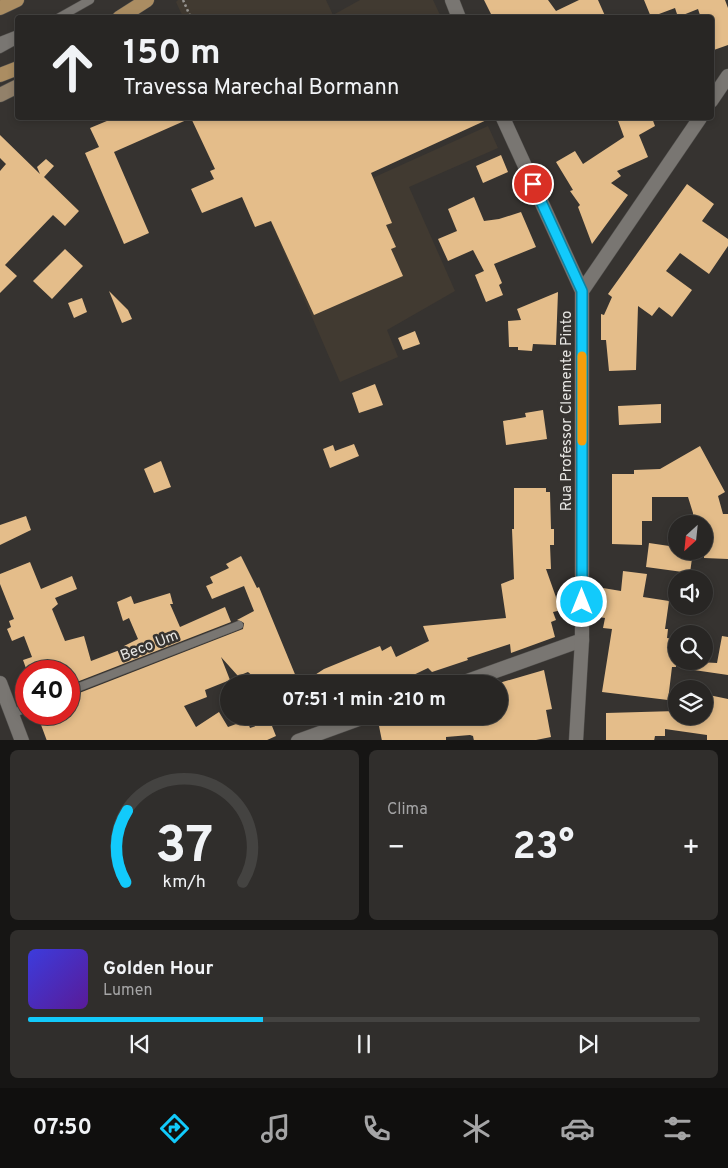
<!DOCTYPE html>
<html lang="pt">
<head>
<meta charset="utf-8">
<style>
	body { margin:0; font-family:Overpass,sans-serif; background:#302e2c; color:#f1f3f6; height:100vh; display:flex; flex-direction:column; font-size:19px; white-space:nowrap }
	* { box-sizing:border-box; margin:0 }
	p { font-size:16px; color:#a5a5a6 }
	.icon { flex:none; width:28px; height:28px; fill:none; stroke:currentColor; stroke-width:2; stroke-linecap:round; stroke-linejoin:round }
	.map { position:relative; height:740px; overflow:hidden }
	.drawer { display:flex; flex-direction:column; gap:10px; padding:10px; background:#161514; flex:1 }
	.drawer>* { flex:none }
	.hud { position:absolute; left:15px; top:15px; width:699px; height:105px; border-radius:5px; box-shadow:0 2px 8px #0003,0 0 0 1px #444341; background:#282624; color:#f1f3f6; overflow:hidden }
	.needle { width:32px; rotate:207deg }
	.fabs { position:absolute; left:668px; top:515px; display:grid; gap:10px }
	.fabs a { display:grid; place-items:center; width:45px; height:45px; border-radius:50%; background:#282624; box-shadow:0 2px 8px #0003,0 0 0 1px #444341; font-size:25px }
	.speed { position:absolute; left:15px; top:660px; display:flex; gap:10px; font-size:25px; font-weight:700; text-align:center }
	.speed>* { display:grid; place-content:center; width:65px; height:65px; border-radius:50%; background:#282624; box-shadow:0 2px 8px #0003,0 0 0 1px #444341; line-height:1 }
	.speed .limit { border:8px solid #d22; background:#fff; color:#111 }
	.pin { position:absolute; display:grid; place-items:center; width:42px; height:42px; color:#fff; margin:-21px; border:2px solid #fff; border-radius:50%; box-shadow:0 1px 5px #0007 }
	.me { position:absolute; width:55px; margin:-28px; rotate:0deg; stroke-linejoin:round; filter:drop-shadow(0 0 4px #0008) }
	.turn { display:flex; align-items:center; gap:18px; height:105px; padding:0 25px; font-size:22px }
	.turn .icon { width:65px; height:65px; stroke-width:2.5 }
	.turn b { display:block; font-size:35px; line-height:42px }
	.big { font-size:38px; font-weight:700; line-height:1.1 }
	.drawer .widget { flex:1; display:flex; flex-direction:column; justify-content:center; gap:8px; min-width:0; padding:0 18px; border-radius:8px; background:#302e2c }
	.drawer .dial { align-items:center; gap:0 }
	.dial svg { height:130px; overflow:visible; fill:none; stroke:#444341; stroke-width:7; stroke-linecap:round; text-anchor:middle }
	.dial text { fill:#f1f3f6; stroke:none }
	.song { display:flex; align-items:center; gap:15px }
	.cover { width:60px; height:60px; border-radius:8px; background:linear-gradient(135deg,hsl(240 70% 55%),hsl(270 70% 35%)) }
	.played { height:5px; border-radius:2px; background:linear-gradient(90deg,#12cafb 35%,#444341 35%) }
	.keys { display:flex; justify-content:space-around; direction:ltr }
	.heat { display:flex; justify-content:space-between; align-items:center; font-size:28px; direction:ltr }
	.drawer .tiles { flex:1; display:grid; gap:10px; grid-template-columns:1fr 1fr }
	.widget:last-child { grid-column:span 2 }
	.trip { position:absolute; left:220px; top:675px; width:288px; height:50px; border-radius:25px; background:#282624; box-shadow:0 2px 8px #0003,0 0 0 1px #444341; font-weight:700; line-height:50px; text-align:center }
	.dock { display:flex; height:80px; justify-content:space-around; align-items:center; background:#100f0e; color:#a5a5a6 }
	.dock .icon { width:35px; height:35px }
	.dock .selected { color:#12cafb }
	.dock b { font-size:22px; color:#f1f3f6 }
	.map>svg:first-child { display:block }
	.built { fill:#413a31 }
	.building { fill:#e4bd8a }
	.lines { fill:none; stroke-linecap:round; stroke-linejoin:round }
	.service-casing { stroke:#52504d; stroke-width:9 }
	.minor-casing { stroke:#52504d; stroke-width:15 }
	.tertiary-casing { stroke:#52504d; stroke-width:15 }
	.secondary-casing { stroke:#52504d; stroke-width:15 }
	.primary-casing { stroke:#52504d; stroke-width:15 }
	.path { stroke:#979592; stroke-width:2.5; stroke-dasharray:2.5 2.5; stroke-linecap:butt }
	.service { stroke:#797672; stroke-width:8 }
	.minor { stroke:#797672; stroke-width:14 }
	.tertiary { stroke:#797672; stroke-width:14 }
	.secondary { stroke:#92816a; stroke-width:14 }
	.primary { stroke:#ab8d62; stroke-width:14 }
	.route-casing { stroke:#0c83a3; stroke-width:12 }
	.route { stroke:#12cafb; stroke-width:9 }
	.slow { stroke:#f59e0b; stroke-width:9 }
	.labels { text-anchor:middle; stroke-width:5; stroke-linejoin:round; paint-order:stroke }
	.street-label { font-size:15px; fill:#e7e6e3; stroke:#363330 }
</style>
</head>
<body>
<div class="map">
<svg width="728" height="741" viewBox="0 0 728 741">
	<rect width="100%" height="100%" fill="#363330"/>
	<path class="built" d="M178 0H326L333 15 360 0H433L441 17H183L176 2Z
		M226 118H328L357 185 488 126 498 148 409 187 455 291 387 330 398 357 340 382Z"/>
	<path class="building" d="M484 0H548L556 11 579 0H598L606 18H493Z
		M644 0H725L728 8V45L711 51V18H701L698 9 678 17 675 8 651 17Z
		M114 118H491L371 173 392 223 386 225 396 247 391 249 403 276 314 315 271 221 255 227 242 197 202 213 191 189 214 179 210 171 215 169 191 118 114 152 149 233 124 244 85 153 99 147 90 128Z
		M617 118H652L655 126 639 135 648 157 617 171 621 176 611 183 628 195 592 244 578 207 580 205 570 191 573 190 556 162 575 151 583 164 624 137Z
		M0 135 40 174 37 167 46 159 54 166 44 177 79 211 65 226 53 215 5 265 17 276 0 293V171L6 164 0 158Z
		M501 155 508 172 483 183 476 166Z
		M687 184 714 204 702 221 728 239V246L709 274 680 253 666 271 692 290 672 317 659 307 652 316 638 306 636 370 609 371 606 340H601V314L604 315 612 297 608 294Z
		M474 197 484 221 499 219 521 212 536 247 494 264 502 283 499 285 503 295 486 302 475 275 484 271 473 250 448 261 438 239 457 231 448 209Z
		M65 249 83 266 52 299 33 281Z
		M109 291 128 310 132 319 122 323Z
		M558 292 556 345 533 344 532 351 518 350V347H509L508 321 521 320 517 309Z
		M82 298 87 312 74 318 68 303Z
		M415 331 420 344 403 350 398 338Z
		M375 384 383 405 359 413 352 393Z
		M661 404V423L619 425 618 406Z
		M543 410 547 439 506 445 503 421 526 417 525 413Z
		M354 444 359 456 330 468 323 449 333 445 335 451Z
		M700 446 725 492 718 496 723 514H728V559L704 558V524H693V513L688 497H652V521H642V545L612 544V474H634V470L660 469Z
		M161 461 171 487 154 493 144 469Z
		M514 488H546V492H550L551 529H554V545H550L551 569H546L557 600 562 598V610L553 612 556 620 551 622 555 637 511 653 510 644 467 658 468 660 432 672 428 668 403 680 401 675 388 684H301L324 669 380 646 382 651 391 646 396 657 429 641 423 626 506 618 501 584 514 579 512 529H514Z
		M26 516 31 530 0 545V525Z
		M649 543 676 547V551H693L690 573 646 567Z
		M241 556 257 588 259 587 299 684H272L267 674 255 678 248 672 238 676 221 657 230 680 205 690 207 697 184 706 196 727 219 712 228 727 247 720 250 728 270 721 276 736 265 741H47L37 714H69V697L243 629 244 623 237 620 254 611 244 586 212 599 206 586 213 583 210 577 229 568 226 564Z
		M30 562 41 589 72 576 77 589 55 598 58 604 52 609 65 641 84 636 91 661 125 648 124 646 138 639 129 618 123 621 117 602 131 596 134 604 170 593 173 604H170L180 627 225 607 231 622 69 685V671H27L23 660 32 657 24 636 12 641 7 629 11 627 9 621 14 619 0 584V574Z
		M623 571 647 574 643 597 669 601 665 629H668L667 638 676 639V667H672L668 700 602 692 612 629 603 628 605 618 599 617V596L602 597 603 588 621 591Z
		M722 636 728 637V675L680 668V661L717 663Z
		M544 670 552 709 546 710 551 737 536 740 474 741 473 736 470 735 446 737V741H382L379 726 392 723 391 721 404 716H499V683Z
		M704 694 728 699V741H707V735L665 729V736H655L654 741H606V713L676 711V716H704Z"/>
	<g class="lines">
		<defs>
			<path id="service" d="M58 18 90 0
				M0 41 18 34
				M0 49 18 39
				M69 691 239 625
				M12 714 26 708"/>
			<path id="minor" d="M0 683 22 741
				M459 684 582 640
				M298 741 367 716"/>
			<path id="tertiary" d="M452 0 459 18
				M711 101 728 76
				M503 118 582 291
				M576 741 582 640V291L700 118"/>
			<path id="secondary" d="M0 95 18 86"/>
			<path id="primary" d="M0 8 17 0
				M119 18 147 0
				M0 75 18 68"/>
		</defs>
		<use href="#service" class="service-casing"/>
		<use href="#minor" class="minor-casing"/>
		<use href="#tertiary" class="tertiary-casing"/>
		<use href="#secondary" class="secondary-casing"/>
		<use href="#primary" class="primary-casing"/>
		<path class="path" d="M183 0 191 18"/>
		<use href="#service" class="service"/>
		<use href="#minor" class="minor"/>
		<use href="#tertiary" class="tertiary"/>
		<use href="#secondary" class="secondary"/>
		<use href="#primary" class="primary"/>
	</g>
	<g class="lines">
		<defs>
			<path id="route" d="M533 184 582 291V602"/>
		</defs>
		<use href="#route" class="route-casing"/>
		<use href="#route" class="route"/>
		<path class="slow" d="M582 441V356"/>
	</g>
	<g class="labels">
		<g class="street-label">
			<text transform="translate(566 411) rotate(-90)" y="5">Rua Professor Clemente Pinto</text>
			<text transform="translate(149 645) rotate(-21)" y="5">Beco Um</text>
		</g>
	</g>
</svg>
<div class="fabs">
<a><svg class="needle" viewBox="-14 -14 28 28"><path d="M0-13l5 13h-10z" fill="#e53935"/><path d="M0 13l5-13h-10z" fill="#a5a5a6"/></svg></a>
<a><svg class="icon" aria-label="sound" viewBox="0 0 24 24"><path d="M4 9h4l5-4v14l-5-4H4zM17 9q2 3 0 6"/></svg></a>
<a><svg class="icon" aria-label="search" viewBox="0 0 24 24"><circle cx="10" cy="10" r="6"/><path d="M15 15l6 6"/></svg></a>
<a><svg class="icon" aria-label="layers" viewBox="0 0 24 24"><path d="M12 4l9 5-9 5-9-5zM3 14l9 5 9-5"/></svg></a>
</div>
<div class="speed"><div class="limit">40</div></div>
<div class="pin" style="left:533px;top:184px;background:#d93025"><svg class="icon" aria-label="arrive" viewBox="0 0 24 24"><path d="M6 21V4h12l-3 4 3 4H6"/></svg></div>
<svg class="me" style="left:582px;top:602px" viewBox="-20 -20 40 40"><circle r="17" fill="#12cafb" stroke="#fff" stroke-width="3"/><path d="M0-11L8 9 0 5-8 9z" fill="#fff"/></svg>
<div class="trip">07:51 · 1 min · 210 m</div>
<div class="hud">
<div class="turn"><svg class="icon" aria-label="ahead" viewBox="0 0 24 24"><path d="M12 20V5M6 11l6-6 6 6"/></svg><div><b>150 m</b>Travessa Marechal Bormann</div></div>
</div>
</div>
<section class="drawer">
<div class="tiles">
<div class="widget dial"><svg viewBox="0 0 100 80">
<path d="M14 69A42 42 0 1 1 86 69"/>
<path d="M14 69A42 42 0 0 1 15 25" stroke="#12cafb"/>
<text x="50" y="56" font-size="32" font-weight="700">37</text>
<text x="50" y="72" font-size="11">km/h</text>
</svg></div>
<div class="widget"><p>Clima</p>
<div class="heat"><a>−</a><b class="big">23°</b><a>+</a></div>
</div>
<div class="widget">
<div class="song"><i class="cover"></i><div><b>Golden Hour</b><p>Lumen</p></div></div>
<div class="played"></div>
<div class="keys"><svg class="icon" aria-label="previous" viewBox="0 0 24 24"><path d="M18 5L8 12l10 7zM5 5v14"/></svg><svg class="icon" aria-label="pause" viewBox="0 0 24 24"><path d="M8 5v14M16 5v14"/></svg><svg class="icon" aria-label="next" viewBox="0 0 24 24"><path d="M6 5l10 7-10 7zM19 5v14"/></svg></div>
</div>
</div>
</section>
<nav class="dock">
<b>07:50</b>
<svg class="icon selected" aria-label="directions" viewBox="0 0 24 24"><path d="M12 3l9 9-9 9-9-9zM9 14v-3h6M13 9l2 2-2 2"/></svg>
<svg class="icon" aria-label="music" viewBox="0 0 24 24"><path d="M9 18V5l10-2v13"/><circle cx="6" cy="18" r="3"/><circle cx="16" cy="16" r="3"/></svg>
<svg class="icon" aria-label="phone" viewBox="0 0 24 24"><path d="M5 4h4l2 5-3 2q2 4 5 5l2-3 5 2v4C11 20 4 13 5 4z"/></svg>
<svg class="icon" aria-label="climate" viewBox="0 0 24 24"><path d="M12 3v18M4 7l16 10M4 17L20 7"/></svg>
<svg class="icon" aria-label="car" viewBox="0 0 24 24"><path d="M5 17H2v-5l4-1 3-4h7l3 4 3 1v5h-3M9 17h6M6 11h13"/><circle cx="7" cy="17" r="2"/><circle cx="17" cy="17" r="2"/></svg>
<svg class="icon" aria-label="filters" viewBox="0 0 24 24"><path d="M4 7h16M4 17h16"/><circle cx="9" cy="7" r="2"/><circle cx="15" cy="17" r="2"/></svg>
</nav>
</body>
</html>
